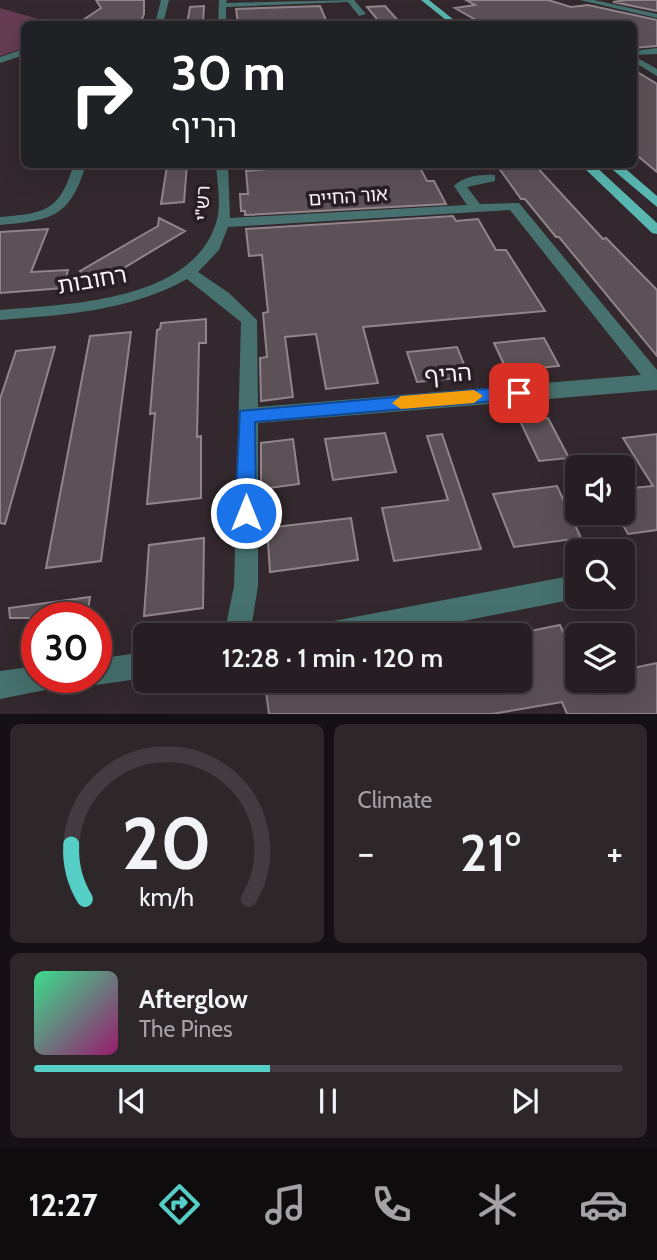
<!DOCTYPE html>
<html lang="en">
<head>
<meta charset="utf-8">
<style>
	body { margin:0; font-family:Cabin,"Noto Sans Hebrew",sans-serif; background:#2e272a; color:#f1f3f6; height:100vh; display:flex; flex-direction:column; font-size:26px; white-space:nowrap }
	* { box-sizing:border-box; margin:0 }
	p { font-size:23px; color:#a4a2a5 }
	.icon { flex:none; width:38px; height:38px; fill:none; stroke:currentColor; stroke-width:2; stroke-linecap:round; stroke-linejoin:round }
	.map { position:relative; height:714px; overflow:hidden }
	.details { display:flex; flex-direction:column; gap:10px; padding:10px; background:#151013; flex:1 }
	.details>* { flex:none }
	.hud { position:absolute; left:21px; top:21px; width:616px; height:147px; border-radius:10px; box-shadow:0 7px 28px #0002,0 0 0 2px #423c40; background:#202124; color:#fff; overflow:hidden }
	.controls { position:absolute; left:565px; top:455px; display:grid; gap:14px }
	.controls a { display:grid; place-items:center; width:70px; height:70px; border-radius:10px; background:#261e22; box-shadow:0 7px 28px #0002,0 0 0 2px #423c40; font-size:35px }
	.speed { position:absolute; left:21px; top:602px; display:flex; gap:14px; font-size:35px; font-weight:700; text-align:center }
	.speed>* { display:grid; place-content:center; width:91px; height:91px; border-radius:50%; background:#261e22; box-shadow:0 7px 28px #0002,0 0 0 2px #423c40; line-height:1 }
	.speed .limit { border:10px solid #d22; background:#fff; color:#111 }
	.pin { position:absolute; display:grid; place-items:center; width:60px; height:60px; color:#fff; margin:-30px; border-radius:14px; box-shadow:0 4px 10px #0006 }
	.me { position:absolute; width:77px; margin:-38px; rotate:0deg; stroke-linejoin:round; filter:drop-shadow(0 0 5px #0008) }
	.turn { display:flex; align-items:center; gap:24px; height:147px; padding:0 35px; font-size:32px }
	.turn .icon { width:91px; height:91px; stroke-width:2.5 }
	.turn b { display:block; font-size:49px; line-height:60px }
	.big { font-size:52px; font-weight:600; line-height:1.1 }
	.details .card { flex:1; display:flex; flex-direction:column; justify-content:center; gap:10px; min-width:0; padding:0 24px; border-radius:10px; background:#2e272a }
	.details .dial { align-items:center; gap:0 }
	.dial svg { height:182px; overflow:visible; fill:none; stroke:#423c40; stroke-width:7; stroke-linecap:round; text-anchor:middle }
	.dial text { fill:#f1f3f6; stroke:none }
	.song { display:flex; align-items:center; gap:21px }
	.cover { width:84px; height:84px; border-radius:10px; background:linear-gradient(135deg,hsl(150 70% 55%),hsl(320 70% 35%)) }
	.played { height:7px; border-radius:4px; background:linear-gradient(90deg,#55cec6 40%,#423c40 40%) }
	.keys { display:flex; justify-content:space-around; direction:ltr }
	.heat { display:flex; justify-content:space-between; align-items:center; font-size:38px; direction:ltr }
	.details .tiles { flex:1; display:grid; gap:10px; grid-template-columns:1fr 1fr }
	.card:last-child { grid-column:span 2 }
	.trip { position:absolute; left:133px; top:623px; width:399px; height:70px; border-radius:10px; background:#261e22; box-shadow:0 7px 28px #0002,0 0 0 2px #423c40; font-weight:600; line-height:70px; text-align:center }
	.menu { display:flex; height:112px; justify-content:space-around; align-items:center; background:#0f0c0e; color:#a4a2a5 }
	.menu .icon { width:49px; height:49px }
	.menu .selected { color:#55cec6 }
	.menu b { font-size:32px; color:#f1f3f6 }
	.map>svg:first-child { display:block }
	.green { fill:#653c52 }
	.building { fill:#5c5156; stroke:#91858b; stroke-width:2 }
	.lines { fill:none; stroke-linecap:round; stroke-linejoin:round }
	.minor { fill:#46716e; fill-rule:evenodd }
	.major { fill:#58b7b0; fill-rule:evenodd }
	.route { fill:#1a73e8; stroke:#114b97; stroke-width:2 }
	.slow { fill:#f59e0b }
	.labels { text-anchor:middle; stroke-width:7; stroke-linejoin:round; paint-order:stroke }
	.far-street-label { font-size:19px; fill:#faf3f6; stroke:#281e23 }
	.street-label { font-size:23px; fill:#faf3f6; stroke:#281e23 }
</style>
</head>
<body>
<div class="map">
<svg width="657" height="714" viewBox="0 0 657 714">
	<rect width="100%" height="100%" fill="#32282d"/>
	<path class="green" d="M0 8 56 24H24V48L0 56Z"/>
	<path class="building" d="M96 0H144V14L140 24H77L101 8Z
		M466 0H548L571 7 588 5 657 20V46L634 48V24H483L455 8 475 5Z
		M626 0H657V11L613 2Z
		M204 6 203 24H187L190 7Z
		M320 6 326 20 238 24 236 9Z
		M385 6 401 24H381L367 7Z
		M634 70 657 84V172L634 153Z
		M187 164 184 202 161 204 167 166Z
		M326 164H418L427 181H434L446 204 245 215V211H241L240 194H248L246 171Z
		M496 164H534L603 239 606 238 657 290V356L559 237H556L525 199H521Z
		M453 216 456 221 478 219 496 250H506L545 311 363 327 378 383 326 389 316 334 285 337 293 397 261 401 260 358 267 357 263 313 268 312 262 255 249 256 246 229Z
		M159 218 185 231 99 283 80 271 158 226Z
		M48 229 31 272 68 270 63 288 0 293V232Z
		M206 319V343H199L197 437 201 436V498L147 504 155 413 150 414 157 330 160 329 161 323Z
		M131 332 101 561 46 568 90 336Z
		M544 338 559 366 507 371 494 343Z
		M55 347 5 524 0 523V399L16 351Z
		M457 347 469 377 417 382 407 352Z
		M548 418 569 458 539 461 520 421Z
		M385 433 396 472 333 480 325 439Z
		M442 434 481 549 394 561 382 508 448 500 427 436Z
		M657 434V530L628 534 616 513H623V489L653 486 623 438Z
		M293 439 299 484 261 489V443Z
		M557 486 581 538 514 547 493 494Z
		M351 518 358 560 270 572 267 528Z
		M204 538 203 608 144 616 149 545Z
		M90 597 87 618H10L9 608Z
		M560 625 578 664V681H623V670L657 663V714H567L562 702 492 714H269L266 692 320 681H520V633Z"/>
	<g class="lines">
		<path class="minor" d="M161 0H169L163 24H155Z
			M219 0H227L226 3 354 0 366 14 359 16 348 2 226 7V24H218Z
			M580 0H594L657 14V18Z
			M657 48V54L634 55V51Z
			M24 49V55L0 63V57Z
			M634 56 657 69V76L634 62Z
			M74 164H86C70 218 52 220 0 225V217C47 213 59 211 74 164Z
			M216 164H228L230 218 467 205 454 186C463 176 482 174 495 175V181L467 187 480 204 519 203 657 370V390L258 423V586L250 635H224L234 586 241 322 187 279C130 311 64 315 0 320V310C68 304 191 302 216 223 222 205 217 183 216 164ZM510 210 641 375 258 407 257 320 229 293 198 272 219 250 228 227Z
			M570 576 578 579V597L570 600 392 635H315L319 626 328 622Z
			M145 652V678L96 685 87 681 85 677H96V659Z
			M37 666V677H69L65 686 0 699V671Z"/>
		<path class="major" d="M421 0H429L459 24H451Z
			M580 164H593L657 223V234L652 233Z
			M606 164H620L657 196V207Z"/>
	</g>
	<path class="route" d="M519 386 527 393 519 399 255 422 256 513 253 519 246 522 238 519 235 513 240 411Z"/>
	<path class="slow" d="M474 390 483 396 474 403 401 409 392 403 401 396Z"/>
	<g class="labels">
		<g class="far-street-label">
			<text transform="translate(348 196) rotate(-4)" y="7">אור החיים</text>
			<text transform="translate(202 203) rotate(-88)" y="7">רש"י</text>
		</g>
		<g class="street-label">
			<text transform="translate(92 280) rotate(-10)" y="8">רחובות</text>
			<text transform="translate(448 374) rotate(-5)" y="8">הריף</text>
		</g>
	</g>
</svg>
<div class="controls">
<a><svg class="icon" aria-label="sound" viewBox="0 0 24 24"><path d="M4 9h4l5-4v14l-5-4H4zM17 9q2 3 0 6"/></svg></a>
<a><svg class="icon" aria-label="search" viewBox="0 0 24 24"><circle cx="10" cy="10" r="6"/><path d="M15 15l6 6"/></svg></a>
<a><svg class="icon" aria-label="layers" viewBox="0 0 24 24"><path d="M12 4l9 5-9 5-9-5zM3 14l9 5 9-5"/></svg></a>
</div>
<div class="speed"><div class="limit">30</div></div>
<div class="pin" style="left:519px;top:393px;background:#d93025"><svg class="icon" aria-label="arrive" viewBox="0 0 24 24"><path d="M6 21V4h12l-3 4 3 4H6"/></svg></div>
<svg class="me" style="left:246px;top:513px" viewBox="-20 -20 40 40"><circle r="17" fill="#1a73e8" stroke="#fff" stroke-width="3"/><path d="M0-11L8 9 0 5-8 9z" fill="#fff"/></svg>
<div class="trip">12:28 · 1 min · 120 m</div>
<div class="hud">
<div class="turn"><svg class="icon" aria-label="right" viewBox="0 0 24 24"><path d="M7 20v-9h11M14 6l5 5-5 5"/></svg><div><b>30 m</b>הריף</div></div>
</div>
</div>
<section class="details">
<div class="tiles">
<div class="card dial"><svg viewBox="0 0 100 80">
<path d="M14 69A42 42 0 1 1 86 69"/>
<path d="M14 69A42 42 0 0 1 8 45" stroke="#55cec6"/>
<text x="50" y="56" font-size="32" font-weight="700">20</text>
<text x="50" y="72" font-size="11">km/h</text>
</svg></div>
<div class="card"><p>Climate</p>
<div class="heat"><a>−</a><b class="big">21°</b><a>+</a></div>
</div>
<div class="card">
<div class="song"><i class="cover"></i><div><b>Afterglow</b><p>The Pines</p></div></div>
<div class="played"></div>
<div class="keys"><svg class="icon" aria-label="previous" viewBox="0 0 24 24"><path d="M18 5L8 12l10 7zM5 5v14"/></svg><svg class="icon" aria-label="pause" viewBox="0 0 24 24"><path d="M8 5v14M16 5v14"/></svg><svg class="icon" aria-label="next" viewBox="0 0 24 24"><path d="M6 5l10 7-10 7zM19 5v14"/></svg></div>
</div>
</div>
</section>
<nav class="menu">
<b>12:27</b>
<svg class="icon selected" aria-label="directions" viewBox="0 0 24 24"><path d="M12 3l9 9-9 9-9-9zM9 14v-3h6M13 9l2 2-2 2"/></svg>
<svg class="icon" aria-label="music" viewBox="0 0 24 24"><path d="M9 18V5l10-2v13"/><circle cx="6" cy="18" r="3"/><circle cx="16" cy="16" r="3"/></svg>
<svg class="icon" aria-label="phone" viewBox="0 0 24 24"><path d="M5 4h4l2 5-3 2q2 4 5 5l2-3 5 2v4C11 20 4 13 5 4z"/></svg>
<svg class="icon" aria-label="climate" viewBox="0 0 24 24"><path d="M12 3v18M4 7l16 10M4 17L20 7"/></svg>
<svg class="icon" aria-label="car" viewBox="0 0 24 24"><path d="M5 17H2v-5l4-1 3-4h7l3 4 3 1v5h-3M9 17h6M6 11h13"/><circle cx="7" cy="17" r="2"/><circle cx="17" cy="17" r="2"/></svg>
</nav>
</body>
</html>
